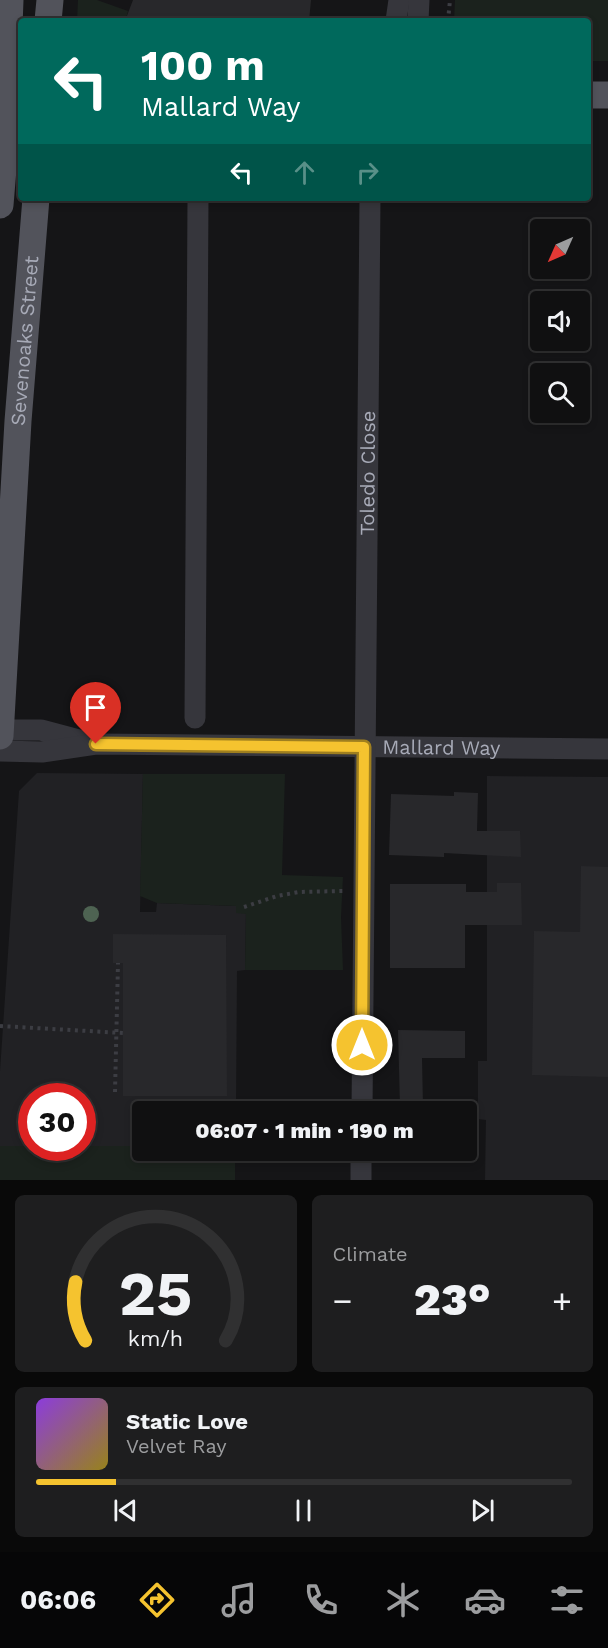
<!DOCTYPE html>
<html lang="en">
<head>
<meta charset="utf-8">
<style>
	body { margin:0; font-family:"Work Sans",sans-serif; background:#1e1e1f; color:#f1f3f6; height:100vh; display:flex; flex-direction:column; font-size:22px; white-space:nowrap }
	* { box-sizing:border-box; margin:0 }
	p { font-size:20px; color:#9c9d9f }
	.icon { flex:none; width:33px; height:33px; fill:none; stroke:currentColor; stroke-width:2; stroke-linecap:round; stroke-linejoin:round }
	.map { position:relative; height:1180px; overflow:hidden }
	.sheet { display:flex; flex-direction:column; gap:15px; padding:15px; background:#090909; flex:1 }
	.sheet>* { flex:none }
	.guide { position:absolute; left:18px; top:18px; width:573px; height:183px; border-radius:6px; box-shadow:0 3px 9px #0003,0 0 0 2px #303031; background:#00695c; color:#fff; overflow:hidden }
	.needle { width:39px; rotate:225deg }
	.controls { position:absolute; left:530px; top:219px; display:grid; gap:12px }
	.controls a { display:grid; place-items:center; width:60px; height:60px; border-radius:6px; background:#101011; box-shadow:0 3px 9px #0003,0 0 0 2px #303031; font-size:30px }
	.speed { position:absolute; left:18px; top:1083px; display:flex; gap:12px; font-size:30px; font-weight:700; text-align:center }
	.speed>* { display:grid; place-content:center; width:78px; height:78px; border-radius:50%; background:#101011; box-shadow:0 3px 9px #0003,0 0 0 2px #303031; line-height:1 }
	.speed .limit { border:9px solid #d22; background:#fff; color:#111 }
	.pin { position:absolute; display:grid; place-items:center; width:51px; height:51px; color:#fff; margin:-62px -26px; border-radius:50% 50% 50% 0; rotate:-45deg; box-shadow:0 0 6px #0007 }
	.pin .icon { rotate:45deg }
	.me { position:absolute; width:66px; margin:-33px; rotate:0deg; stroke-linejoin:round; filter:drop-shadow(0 0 4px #0008) }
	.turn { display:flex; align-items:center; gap:21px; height:126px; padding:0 24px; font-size:27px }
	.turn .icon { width:78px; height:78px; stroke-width:2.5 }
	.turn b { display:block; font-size:42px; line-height:51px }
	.lanes { display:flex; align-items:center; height:57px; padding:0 24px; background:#0003; justify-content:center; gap:30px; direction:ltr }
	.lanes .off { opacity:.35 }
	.big { font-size:45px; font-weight:800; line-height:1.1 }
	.sheet .widget { flex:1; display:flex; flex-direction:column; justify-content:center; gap:9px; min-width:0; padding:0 21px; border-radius:9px; background:#1e1e1f }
	.sheet .dial { align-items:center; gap:0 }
	.dial svg { height:156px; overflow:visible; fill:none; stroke:#303031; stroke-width:7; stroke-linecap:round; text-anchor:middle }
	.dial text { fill:#f1f3f6; stroke:none }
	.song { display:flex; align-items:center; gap:18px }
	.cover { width:72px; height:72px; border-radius:9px; background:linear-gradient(135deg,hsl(270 70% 55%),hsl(50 70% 35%)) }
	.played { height:6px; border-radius:3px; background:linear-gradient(90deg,#f5c32f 15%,#303031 15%) }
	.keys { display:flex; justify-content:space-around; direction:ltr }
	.heat { display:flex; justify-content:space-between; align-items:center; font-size:33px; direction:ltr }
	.sheet .tiles { flex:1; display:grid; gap:15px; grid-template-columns:1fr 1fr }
	.widget:last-child { grid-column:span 2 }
	.trip { position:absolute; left:132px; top:1101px; width:345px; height:60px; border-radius:6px; background:#101011; box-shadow:0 3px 9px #0003,0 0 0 2px #303031; font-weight:800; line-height:60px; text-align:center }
	.tab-bar { display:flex; height:96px; justify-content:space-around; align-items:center; background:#060607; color:#9c9d9f }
	.tab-bar .icon { width:42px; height:42px }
	.tab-bar .on { color:#f5c32f }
	.tab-bar b { font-size:27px; color:#f1f3f6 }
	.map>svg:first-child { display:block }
	.built { fill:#212124 }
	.green { fill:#1b221d }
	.building { fill:#28282b }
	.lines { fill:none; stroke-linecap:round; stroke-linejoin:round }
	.path { stroke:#3c3d43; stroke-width:4; stroke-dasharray:3 4.5; stroke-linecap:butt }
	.minor { stroke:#36363c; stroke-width:21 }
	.major { stroke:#52535b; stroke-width:27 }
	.tree { fill:#4e6352 }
	.route-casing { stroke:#9f7f1f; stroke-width:15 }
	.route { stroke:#f5c32f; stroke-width:10 }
	.labels { text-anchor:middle; stroke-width:6; stroke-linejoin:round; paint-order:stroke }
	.street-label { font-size:20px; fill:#a7aab7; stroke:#101012 }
</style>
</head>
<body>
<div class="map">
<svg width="608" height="1180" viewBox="0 0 608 1180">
	<rect width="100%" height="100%" fill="#151517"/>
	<path class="built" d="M37 773 143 774 140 912H156L157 903 236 906 246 913 245 970 237 971 236 1111 142 1112V1146H83L82 1096H32L31 1146H0V1071L19 791Z
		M487 776 608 777V1180H485L486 1120 478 1119V1061H487Z"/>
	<path class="green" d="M78 0H97L128 11 126 19 132 21H77Z
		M455 0H608V61H588V21H454Z
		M143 774H285L282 875 343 877 341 917 343 970H245L246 914 236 913V906L157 903 140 896Z
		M0 1146H142V1150L235 1151V1180H0Z"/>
	<path class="building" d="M133 0H311L309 21H125Z
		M454 792 478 793 477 831H520L521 857 444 853V857L389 855 391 794 454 796Z
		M581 866 608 867V1077L532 1075 534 931 580 932Z
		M497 883H521L522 925H465V968H390V884H466V892H497Z
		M113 934 226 935 227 1096H123V963H113Z
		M398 1030 465 1031V1058H422L423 1107H400Z"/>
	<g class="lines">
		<path class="path" d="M448 21 450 0
			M244 907 277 896 299 892 344 891
			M0 1026 123 1033
			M115 1092 118 963"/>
		<g class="minor">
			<path d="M396 21 399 0"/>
			<path d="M418 21 419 0"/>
			<path d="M195 718 198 198"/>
			<path d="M0 730H41L86 742"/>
			<path id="s1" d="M0 751 42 752 96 744 608 749"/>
			<path id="s2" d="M362 1112 370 198"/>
			<path d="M361 1180V1150"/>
		</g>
		<g class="major">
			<path d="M48 21 50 0"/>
			<path d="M588 95H608"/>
			<path d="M0 205 4 157 10 0"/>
			<path id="s3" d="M0 736 18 421 36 198"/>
		</g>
	</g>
	<circle class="tree" cx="91" cy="914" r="8"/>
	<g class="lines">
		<defs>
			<path id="route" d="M96 744 364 747 362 1045"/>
		</defs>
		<use href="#route" class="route-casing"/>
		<use href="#route" class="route"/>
	</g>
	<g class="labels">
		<g class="street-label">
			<text dy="7" stroke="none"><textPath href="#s3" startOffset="396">Sevenoaks Street</textPath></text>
			<text dy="7" stroke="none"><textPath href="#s2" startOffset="639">Toledo Close</textPath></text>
			<text dy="7" stroke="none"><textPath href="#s1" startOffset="442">Mallard Way</textPath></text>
		</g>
	</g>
</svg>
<div class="controls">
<a><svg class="needle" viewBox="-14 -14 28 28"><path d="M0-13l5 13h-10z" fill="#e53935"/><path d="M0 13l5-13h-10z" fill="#9c9d9f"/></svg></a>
<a><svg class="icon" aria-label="sound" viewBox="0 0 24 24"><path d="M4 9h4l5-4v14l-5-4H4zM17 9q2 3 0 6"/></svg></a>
<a><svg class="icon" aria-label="search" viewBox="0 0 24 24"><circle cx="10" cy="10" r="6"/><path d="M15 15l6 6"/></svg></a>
</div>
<div class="speed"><div class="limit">30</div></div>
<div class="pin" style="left:96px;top:744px;background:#d93025"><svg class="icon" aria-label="arrive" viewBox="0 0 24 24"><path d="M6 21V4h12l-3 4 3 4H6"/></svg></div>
<svg class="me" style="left:362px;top:1045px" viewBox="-20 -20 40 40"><circle r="17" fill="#f5c32f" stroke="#fff" stroke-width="3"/><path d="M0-11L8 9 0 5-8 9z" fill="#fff"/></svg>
<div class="trip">06:07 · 1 min · 190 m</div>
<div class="guide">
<div class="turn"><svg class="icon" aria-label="left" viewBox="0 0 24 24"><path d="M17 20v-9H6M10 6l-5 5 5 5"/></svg><div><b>100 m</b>Mallard Way</div></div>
<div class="lanes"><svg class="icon" aria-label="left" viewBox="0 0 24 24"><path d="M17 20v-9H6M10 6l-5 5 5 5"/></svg><svg class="icon off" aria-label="ahead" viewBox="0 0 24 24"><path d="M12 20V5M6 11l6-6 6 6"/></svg><svg class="icon off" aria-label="right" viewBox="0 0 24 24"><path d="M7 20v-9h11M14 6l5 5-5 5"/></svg></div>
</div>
</div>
<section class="sheet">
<div class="tiles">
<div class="widget dial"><svg viewBox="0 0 100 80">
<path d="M14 69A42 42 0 1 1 86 69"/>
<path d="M14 69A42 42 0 0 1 9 39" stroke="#f5c32f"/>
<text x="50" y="56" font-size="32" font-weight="700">25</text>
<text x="50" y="72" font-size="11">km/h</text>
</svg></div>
<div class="widget"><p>Climate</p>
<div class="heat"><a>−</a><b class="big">23°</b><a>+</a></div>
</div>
<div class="widget">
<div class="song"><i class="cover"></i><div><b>Static Love</b><p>Velvet Ray</p></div></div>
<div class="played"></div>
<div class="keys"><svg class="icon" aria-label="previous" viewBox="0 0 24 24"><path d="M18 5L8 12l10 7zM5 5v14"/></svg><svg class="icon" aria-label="pause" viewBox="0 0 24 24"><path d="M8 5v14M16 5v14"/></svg><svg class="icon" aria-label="next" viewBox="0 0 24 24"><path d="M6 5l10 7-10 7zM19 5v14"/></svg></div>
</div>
</div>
</section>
<nav class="tab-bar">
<b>06:06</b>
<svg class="icon on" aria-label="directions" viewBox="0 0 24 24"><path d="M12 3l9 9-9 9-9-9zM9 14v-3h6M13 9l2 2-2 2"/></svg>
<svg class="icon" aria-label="music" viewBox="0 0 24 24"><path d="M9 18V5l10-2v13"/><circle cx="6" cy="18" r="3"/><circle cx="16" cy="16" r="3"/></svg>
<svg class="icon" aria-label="phone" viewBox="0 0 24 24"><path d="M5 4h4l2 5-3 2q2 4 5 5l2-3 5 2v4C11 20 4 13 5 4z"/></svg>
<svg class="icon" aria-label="climate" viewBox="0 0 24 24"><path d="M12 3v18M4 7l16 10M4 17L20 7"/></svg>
<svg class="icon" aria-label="car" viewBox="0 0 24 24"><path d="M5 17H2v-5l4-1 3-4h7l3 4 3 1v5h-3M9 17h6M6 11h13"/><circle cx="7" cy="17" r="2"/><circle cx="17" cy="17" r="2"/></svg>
<svg class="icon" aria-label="filters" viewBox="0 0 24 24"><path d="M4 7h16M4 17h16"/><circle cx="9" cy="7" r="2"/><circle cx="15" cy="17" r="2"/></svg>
</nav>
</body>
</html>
